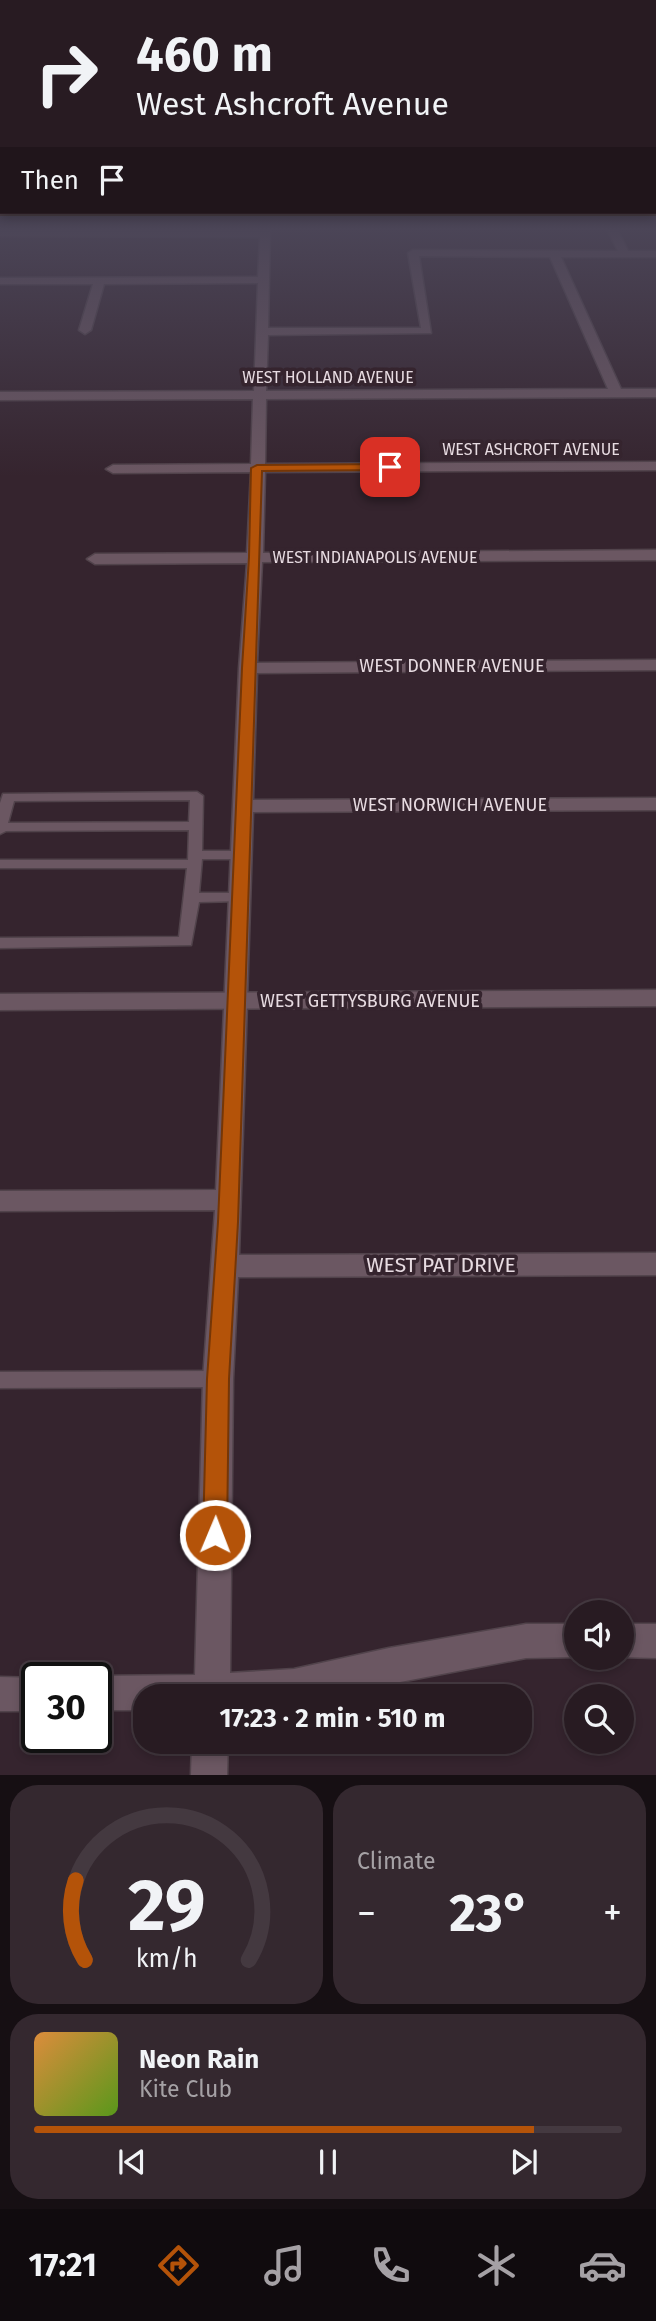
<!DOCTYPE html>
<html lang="en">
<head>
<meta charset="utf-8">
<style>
	body { margin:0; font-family:"Fira Sans",sans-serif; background:#34282f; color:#f1f3f6; height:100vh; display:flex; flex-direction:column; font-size:26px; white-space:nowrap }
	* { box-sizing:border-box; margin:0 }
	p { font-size:23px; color:#a5a1a5 }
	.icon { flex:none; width:38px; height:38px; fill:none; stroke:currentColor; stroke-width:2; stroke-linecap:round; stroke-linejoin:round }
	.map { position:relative; height:1775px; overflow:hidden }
	.drawer { display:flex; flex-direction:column; gap:10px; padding:10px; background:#160f13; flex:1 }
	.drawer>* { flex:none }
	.guide { position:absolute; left:0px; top:0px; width:656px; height:214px; box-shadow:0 4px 10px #0003,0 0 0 2px #443940; background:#281b22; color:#f1f3f6; overflow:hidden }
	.fabs { position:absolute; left:564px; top:1600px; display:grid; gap:14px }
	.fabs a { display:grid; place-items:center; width:70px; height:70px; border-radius:50%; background:#281b22; box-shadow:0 4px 10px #0003,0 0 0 2px #443940; font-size:35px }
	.speed { position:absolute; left:21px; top:1662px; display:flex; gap:14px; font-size:35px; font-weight:700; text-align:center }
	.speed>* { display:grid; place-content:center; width:91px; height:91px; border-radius:50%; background:#281b22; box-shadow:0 4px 10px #0003,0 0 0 2px #443940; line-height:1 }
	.speed .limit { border:4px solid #111; border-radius:10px; background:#fff; color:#111 }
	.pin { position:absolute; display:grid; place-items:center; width:60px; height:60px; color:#fff; margin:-30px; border-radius:14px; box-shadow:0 4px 10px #0006 }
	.me { position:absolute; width:77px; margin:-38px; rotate:1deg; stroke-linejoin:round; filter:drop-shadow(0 0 5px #0008) }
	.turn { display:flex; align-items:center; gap:24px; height:147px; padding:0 21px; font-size:32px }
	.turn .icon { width:91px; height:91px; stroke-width:2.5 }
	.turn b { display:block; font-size:49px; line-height:60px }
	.then { display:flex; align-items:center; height:66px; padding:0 21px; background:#0003; gap:14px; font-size:26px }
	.big { font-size:52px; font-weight:700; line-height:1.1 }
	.drawer .widget { flex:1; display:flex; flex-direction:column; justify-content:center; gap:10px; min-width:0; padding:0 24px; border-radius:28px; background:#34282f }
	.drawer .dial { align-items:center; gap:0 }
	.dial svg { height:182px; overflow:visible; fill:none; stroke:#443940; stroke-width:7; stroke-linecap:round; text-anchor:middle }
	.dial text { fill:#f1f3f6; stroke:none }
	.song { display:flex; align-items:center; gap:21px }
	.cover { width:84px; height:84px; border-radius:10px; background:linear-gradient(135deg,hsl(30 70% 55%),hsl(90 70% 35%)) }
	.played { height:7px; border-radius:4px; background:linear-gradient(90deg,#b45309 85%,#443940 85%) }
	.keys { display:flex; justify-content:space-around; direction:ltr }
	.heat { display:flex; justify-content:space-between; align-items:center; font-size:38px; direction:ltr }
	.drawer .tiles { flex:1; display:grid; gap:10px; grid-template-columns:1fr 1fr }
	.widget:last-child { grid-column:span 2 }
	.trip { position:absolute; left:133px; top:1684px; width:399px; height:70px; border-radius:28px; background:#281b22; box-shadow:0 4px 10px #0003,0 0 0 2px #443940; font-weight:700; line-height:70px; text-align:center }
	.tab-bar { display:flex; height:112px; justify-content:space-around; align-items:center; background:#100b0e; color:#a5a1a5 }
	.tab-bar .icon { width:49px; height:49px }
	.tab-bar .on { color:#b45309 }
	.tab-bar b { font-size:32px; color:#f1f3f6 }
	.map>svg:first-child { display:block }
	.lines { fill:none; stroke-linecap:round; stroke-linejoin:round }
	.lane-casing { stroke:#51434b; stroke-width:3 }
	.street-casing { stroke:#51434b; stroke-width:3 }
	.secondary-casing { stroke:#51434b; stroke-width:3 }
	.lane { fill:#6b5762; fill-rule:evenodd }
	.street { fill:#6b5762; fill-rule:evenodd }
	.secondary { fill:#6b5762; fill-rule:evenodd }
	.route { fill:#b45309; stroke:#753606; stroke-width:2 }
	.labels { text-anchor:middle; stroke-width:7; stroke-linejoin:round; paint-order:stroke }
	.far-street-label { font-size:16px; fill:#e7dbe1; stroke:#35242e }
	.street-label { font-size:18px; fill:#e7dbe1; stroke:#35242e }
	.near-street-label { font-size:21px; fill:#e7dbe1; stroke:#35242e }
</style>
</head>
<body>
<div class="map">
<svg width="656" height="1775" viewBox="0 0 656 1775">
	<rect width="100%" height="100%" fill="#35242e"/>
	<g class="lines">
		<defs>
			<path id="lane" d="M197 792 203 796 202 851H242L249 855 242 859H202L199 893H241L248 897 241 901 199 902 191 945 0 948V938L179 937 187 868H0V860H188L189 830 6 831 0 834V803L3 794ZM190 800 189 822 8 823 14 801Z
				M218 1371 225 1373 228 1379 225 1385 218 1387 0 1388V1372Z"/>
			<path id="street" d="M260 229H270L268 328H421L408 253 413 250 618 251 607 229H617L628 251H656V257H561L621 389H656V397L266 399 265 464 656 462V470L265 472 263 553 656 550V560L262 562 257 663 656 660V670L257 673 253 800 656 798V810L253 812 239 1255 656 1253V1275L238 1277 233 1379 230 1673 294 1669 389 1648 526 1624H576L577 1657 526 1658 327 1696H145V1710H96V1678H90L96 1676 195 1675 203 1379 215 1210 0 1211V1191L216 1190 239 668 247 563 95 564 87 559 95 554 247 553 251 472 113 473 106 469 113 465 251 464 253 399 0 400V392L254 391 258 283 104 284 91 330 85 334 79 330 93 284H0V278L258 277 260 237 0 236V230ZM419 256 550 257 608 389 266 391 268 335 431 333Z
				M621 1624H656V1658L620 1657Z
				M0 1677 41 1678H37V1711H0Z
				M192 1741H228L227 1775H191Z"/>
			<path id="secondary" d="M656 990V1006L0 1010V994Z"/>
		</defs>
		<use href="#lane" class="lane-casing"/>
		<use href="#street" class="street-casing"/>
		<use href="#secondary" class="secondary-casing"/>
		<use href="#lane" class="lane"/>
		<use href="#street" class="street"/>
		<use href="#secondary" class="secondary"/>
	</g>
	<linearGradient id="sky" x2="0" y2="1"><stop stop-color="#1d1419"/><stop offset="0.48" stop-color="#4b4557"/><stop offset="1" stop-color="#4b4557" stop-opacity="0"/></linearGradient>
	<rect width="656" height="477" fill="url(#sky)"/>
	<path class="route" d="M390 464 395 467 393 470 262 471 238 1222 229 1379 227 1535 223 1543 215 1547 206 1543 203 1535 207 1379 218 1222 242 668 249 557 251 468 257 465Z"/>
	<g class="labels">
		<g class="far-street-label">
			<text x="328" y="383">WEST HOLLAND AVENUE</text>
			<text x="531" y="455">WEST ASHCROFT AVENUE</text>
			<text x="375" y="563">WEST INDIANAPOLIS AVENUE</text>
		</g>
		<g class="street-label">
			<text x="452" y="672">WEST DONNER AVENUE</text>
			<text x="450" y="811">WEST NORWICH AVENUE</text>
			<text x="370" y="1007">WEST GETTYSBURG AVENUE</text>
		</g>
		<g class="near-street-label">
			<text x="441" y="1272">WEST PAT DRIVE</text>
		</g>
	</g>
</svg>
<div class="fabs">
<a><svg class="icon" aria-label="sound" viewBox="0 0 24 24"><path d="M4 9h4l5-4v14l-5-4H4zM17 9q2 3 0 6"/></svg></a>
<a><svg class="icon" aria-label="search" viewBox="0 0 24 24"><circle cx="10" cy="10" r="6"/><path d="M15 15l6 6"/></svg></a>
</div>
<div class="speed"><div class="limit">30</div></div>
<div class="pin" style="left:390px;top:467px;background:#d93025"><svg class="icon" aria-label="arrive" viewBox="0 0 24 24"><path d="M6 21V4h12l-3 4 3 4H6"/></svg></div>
<svg class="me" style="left:215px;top:1535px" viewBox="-20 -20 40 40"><circle r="17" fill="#b45309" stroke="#fff" stroke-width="3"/><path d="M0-11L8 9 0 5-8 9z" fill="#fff"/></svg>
<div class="trip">17:23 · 2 min · 510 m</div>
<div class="guide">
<div class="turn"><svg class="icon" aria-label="right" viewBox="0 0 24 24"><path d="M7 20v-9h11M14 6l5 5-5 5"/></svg><div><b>460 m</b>West Ashcroft Avenue</div></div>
<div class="then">Then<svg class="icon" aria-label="arrive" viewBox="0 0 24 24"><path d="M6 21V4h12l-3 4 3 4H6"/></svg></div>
</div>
</div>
<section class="drawer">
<div class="tiles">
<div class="widget dial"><svg viewBox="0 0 100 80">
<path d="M14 69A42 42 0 1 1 86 69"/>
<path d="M14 69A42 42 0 0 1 10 34" stroke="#b45309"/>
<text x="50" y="56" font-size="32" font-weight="700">29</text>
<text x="50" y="72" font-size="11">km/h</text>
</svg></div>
<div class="widget"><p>Climate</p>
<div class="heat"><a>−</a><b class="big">23°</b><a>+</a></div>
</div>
<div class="widget">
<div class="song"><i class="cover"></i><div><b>Neon Rain</b><p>Kite Club</p></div></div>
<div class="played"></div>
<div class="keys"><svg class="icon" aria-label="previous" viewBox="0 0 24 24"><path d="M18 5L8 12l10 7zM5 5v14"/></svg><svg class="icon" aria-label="pause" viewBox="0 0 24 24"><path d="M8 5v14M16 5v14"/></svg><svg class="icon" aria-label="next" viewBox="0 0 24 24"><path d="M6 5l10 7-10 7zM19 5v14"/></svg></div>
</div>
</div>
</section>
<nav class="tab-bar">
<b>17:21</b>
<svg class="icon on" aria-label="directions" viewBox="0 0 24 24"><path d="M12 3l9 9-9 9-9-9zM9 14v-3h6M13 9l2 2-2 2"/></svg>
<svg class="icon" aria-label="music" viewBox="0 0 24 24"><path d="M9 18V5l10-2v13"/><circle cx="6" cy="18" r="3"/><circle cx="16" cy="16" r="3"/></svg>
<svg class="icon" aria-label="phone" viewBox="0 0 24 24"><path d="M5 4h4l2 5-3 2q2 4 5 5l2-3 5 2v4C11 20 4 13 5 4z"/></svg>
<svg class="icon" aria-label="climate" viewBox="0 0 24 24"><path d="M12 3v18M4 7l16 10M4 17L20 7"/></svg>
<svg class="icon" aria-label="car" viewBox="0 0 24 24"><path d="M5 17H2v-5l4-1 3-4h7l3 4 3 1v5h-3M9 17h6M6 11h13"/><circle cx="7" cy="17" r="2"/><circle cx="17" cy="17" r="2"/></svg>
</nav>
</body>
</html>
